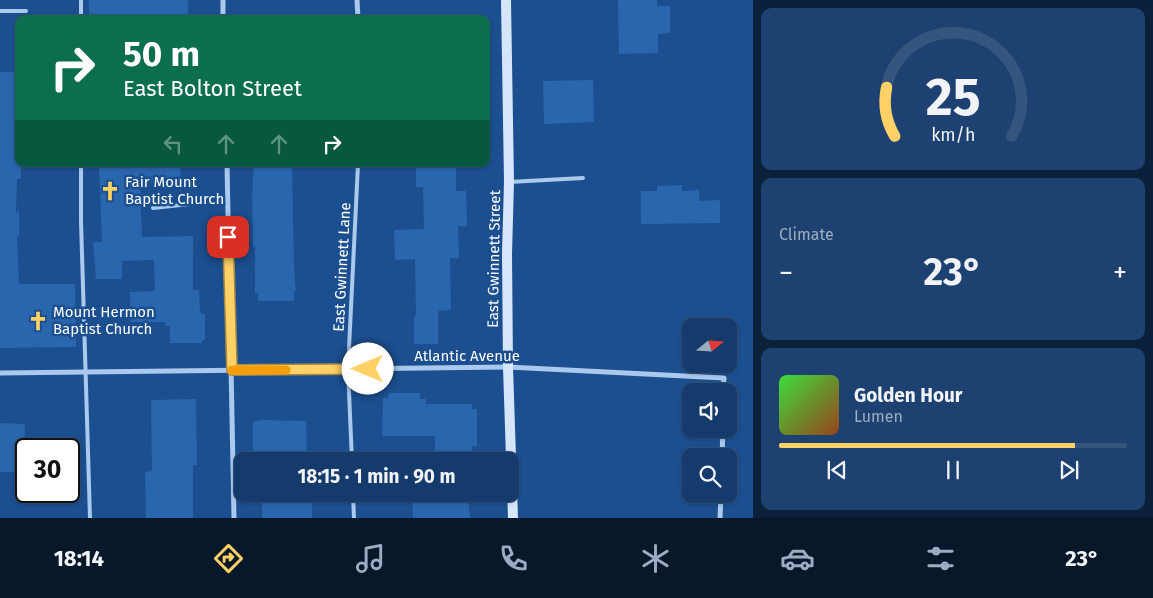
<!DOCTYPE html>
<html lang="en">
<head>
<meta charset="utf-8">
<style>
	body { margin:0; font-family:"Fira Sans",sans-serif; background:#1d4271; color:#f1f3f6; height:100vh; display:flex; flex-direction:column; font-size:19px; white-space:nowrap }
	* { box-sizing:border-box; margin:0 }
	p { font-size:16px; color:#9dadc1 }
	.icon { flex:none; width:28px; height:28px; fill:none; stroke:currentColor; stroke-width:2; stroke-linecap:round; stroke-linejoin:round }
	.map { position:relative; flex:1; overflow:hidden }
	.panel { display:flex; flex-direction:column; gap:8px; padding:8px; background:#0b203b; width:400px }
	.panel>* { flex:none }
	.top-card { position:absolute; left:15px; top:15px; width:475px; height:152px; border-radius:10px; box-shadow:0 1px 4px #0004,0 0 0 1px #33557e; background:#0b6e4f; color:#fff; overflow:hidden }
	.needle { width:32px; rotate:72deg }
	.controls { position:absolute; left:682px; top:318px; display:grid; gap:10px }
	.controls a { display:grid; place-items:center; width:55px; height:55px; border-radius:10px; background:#143b6b; box-shadow:0 1px 4px #0004,0 0 0 1px #33557e; font-size:25px }
	.speed { position:absolute; left:15px; top:438px; display:flex; gap:10px; font-size:25px; font-weight:700; text-align:center }
	.speed>* { display:grid; place-content:center; width:65px; height:65px; border-radius:50%; background:#143b6b; box-shadow:0 1px 4px #0004,0 0 0 1px #33557e; line-height:1 }
	.speed .limit { border:2px solid #111; border-radius:8px; background:#fff; color:#111 }
	.pin { position:absolute; display:grid; place-items:center; width:42px; height:42px; color:#fff; margin:-21px; border-radius:10px; box-shadow:0 2px 8px #0006 }
	.me { position:absolute; width:55px; margin:-28px; rotate:270deg; stroke-linejoin:round; filter:drop-shadow(0 0 4px #0008) }
	.turn { display:flex; align-items:center; gap:18px; height:105px; padding:0 25px; font-size:22px }
	.turn .icon { width:65px; height:65px; stroke-width:2.5 }
	.turn b { display:block; font-size:35px; line-height:42px }
	.lanes { display:flex; align-items:center; height:48px; padding:0 25px; background:#0003; justify-content:center; gap:25px; direction:ltr }
	.lanes .off { opacity:.35 }
	.big { font-size:38px; font-weight:700; line-height:1.1 }
	.panel .tile { flex:1; display:flex; flex-direction:column; justify-content:center; gap:8px; min-width:0; padding:0 18px; border-radius:10px; background:#1d4271 }
	.panel .dial { align-items:center; gap:0 }
	.dial svg { height:130px; overflow:visible; fill:none; stroke:#33557e; stroke-width:7; stroke-linecap:round; text-anchor:middle }
	.dial text { fill:#f1f3f6; stroke:none }
	.song { display:flex; align-items:center; gap:15px }
	.cover { width:60px; height:60px; border-radius:8px; background:linear-gradient(135deg,hsl(120 70% 55%),hsl(20 70% 35%)) }
	.played { height:5px; border-radius:2px; background:linear-gradient(90deg,#ffd166 85%,#33557e 85%) }
	.keys { display:flex; justify-content:space-around; direction:ltr }
	.heat { display:flex; justify-content:space-between; align-items:center; font-size:28px; direction:ltr }
	.trip { position:absolute; left:234px; top:452px; width:285px; height:50px; border-radius:10px; background:#143b6b; box-shadow:0 1px 4px #0004,0 0 0 1px #33557e; font-weight:700; line-height:50px; text-align:center }
	.dock { display:flex; height:80px; justify-content:space-around; align-items:center; background:#08182b; color:#9dadc1 }
	.dock .icon { width:35px; height:35px }
	.dock .active { color:#ffd166 }
	.dock b { font-size:22px; color:#f1f3f6 }
	main { display:flex; flex:1; min-height:0 }
	.map>svg:first-child { display:block }
	.building { fill:#2a66ad }
	.lines { fill:none; stroke-linecap:round; stroke-linejoin:round }
	.lane { stroke:#a9c9ee; stroke-width:4 }
	.street { stroke:#a9c9ee; stroke-width:5 }
	.secondary { stroke:#d6e6fa; stroke-width:10 }
	.route-casing { stroke:#a68842; stroke-width:12 }
	.route { stroke:#ffd166; stroke-width:9 }
	.slow { stroke:#f59e0b; stroke-width:9 }
	.labels { text-anchor:middle; stroke-width:5; stroke-linejoin:round; paint-order:stroke }
	.poi-label { font-size:15px; fill:#fff; stroke:#1b4f8f; text-anchor:start }
	.street-label { font-size:15px; fill:#fff; stroke:#1b4f8f }
</style>
</head>
<body>
<main>
<div class="map">
<svg width="753" height="518" viewBox="0 0 753 518">
	<rect width="100%" height="100%" fill="#1b4f8f"/>
	<path class="building" d="M89 0H188V19H89Z
		M618 0H657V6H670V33L658 34V53L619 54Z
		M0 72H17V75H19L18 161 19 164H21V179H17L16 212 19 211V236H17L19 284H75L76 347 0 348Z
		M593 80 594 122 544 124 543 81Z
		M99 164H180L181 182 140 183 142 237 193 236V290H199L200 312 205 315V340H202V343H170V326H165V322H131L130 292 155 291 154 260 122 261V279H96L93 242H102Z
		M254 164H292L294 269 296 291H294V301H258V293H255V247H253L252 197Z
		M416 164H456V191H466L467 226H458L459 258H450L451 310 438 311V344H414V316H416L415 259 395 260 394 230 424 229 423 187H416Z
		M682 185V191L699 190V201L720 200V223L641 224V191H657V186Z
		M389 393H420V399H426V404H472V409H477V446H472V453H435V436H382L383 398H388Z
		M196 399 197 465H193V518H146L145 472 152 471 151 400Z
		M260 420 306 421 307 461H253V422Z
		M0 423 25 424 24 472H0Z
		M262 494H309V501H312V518H262Z
		M412 494H468L470 518H413Z"/>
	<g class="lines">
		<path class="lane" d="M81 0V19
			M0 11H26
			M81 164V221L90 518
			M509 182 583 178
			M153 208 227 200
			M352 461 348 369 358 164
			M353 494 354 518"/>
		<path class="street" d="M223 0V19
			M357 0 358 19
			M227 164 234 518
			M0 373 508 367 724 378 723 391
			M722 456 723 429
			M720 518 721 494"/>
		<path class="secondary" d="M506 0 509 182 507 253 508 367 513 518"/>
	</g>
	<g class="lines">
		<defs>
			<path id="route" d="M228 237 232 370 368 369"/>
		</defs>
		<use href="#route" class="route-casing"/>
		<use href="#route" class="route"/>
		<path class="slow" d="M232 370H286"/>
	</g>
	<defs>
		<symbol id="church-bare" viewBox="-9 -9 18 18"><path d="M-1.2-6h2.4v3.5h3.3v2.4h-3.3V6h-2.4V-.1h-3.3v-2.4h3.3Z" fill="#ffd166" stroke="#1b4f8f" stroke-width="2.5" paint-order="stroke"/></symbol>
	</defs>
	<g fill-rule="evenodd">
		<use href="#church-bare" x="96" y="177" width="28" height="28"/>
		<use href="#church-bare" x="24" y="307" width="28" height="28"/>
	</g>
	<g class="labels">
		<g class="poi-label">
			<text x="125" y="187">Fair Mount<tspan x="125" dy="17">Baptist Church</tspan></text>
			<text x="53" y="317">Mount Hermon<tspan x="53" dy="17">Baptist Church</tspan></text>
		</g>
		<g class="street-label">
			<text transform="translate(494 259) rotate(-89)" y="5">East Gwinnett Street</text>
			<text transform="translate(342 267) rotate(-87)" y="5">East Gwinnett Lane</text>
			<text x="467" y="361">Atlantic Avenue</text>
		</g>
	</g>
</svg>
<div class="controls">
<a><svg class="needle" viewBox="-14 -14 28 28"><path d="M0-13l5 13h-10z" fill="#e53935"/><path d="M0 13l5-13h-10z" fill="#9dadc1"/></svg></a>
<a><svg class="icon" aria-label="sound" viewBox="0 0 24 24"><path d="M4 9h4l5-4v14l-5-4H4zM17 9q2 3 0 6"/></svg></a>
<a><svg class="icon" aria-label="search" viewBox="0 0 24 24"><circle cx="10" cy="10" r="6"/><path d="M15 15l6 6"/></svg></a>
</div>
<div class="speed"><div class="limit">30</div></div>
<div class="pin" style="left:228px;top:237px;background:#d93025"><svg class="icon" aria-label="arrive" viewBox="0 0 24 24"><path d="M6 21V4h12l-3 4 3 4H6"/></svg></div>
<svg class="me" style="left:368px;top:369px" viewBox="-20 -20 40 40"><circle r="19" fill="#fff"/><path d="M0-13L10 11 0 6-10 11z" fill="#ffd166"/></svg>
<div class="trip">18:15 · 1 min · 90 m</div>
<div class="top-card">
<div class="turn"><svg class="icon" aria-label="right" viewBox="0 0 24 24"><path d="M7 20v-9h11M14 6l5 5-5 5"/></svg><div><b>50 m</b>East Bolton Street</div></div>
<div class="lanes"><svg class="icon off" aria-label="left" viewBox="0 0 24 24"><path d="M17 20v-9H6M10 6l-5 5 5 5"/></svg><svg class="icon off" aria-label="ahead" viewBox="0 0 24 24"><path d="M12 20V5M6 11l6-6 6 6"/></svg><svg class="icon off" aria-label="ahead" viewBox="0 0 24 24"><path d="M12 20V5M6 11l6-6 6 6"/></svg><svg class="icon" aria-label="right" viewBox="0 0 24 24"><path d="M7 20v-9h11M14 6l5 5-5 5"/></svg></div>
</div>
</div>
<section class="panel">
<div class="tile dial"><svg viewBox="0 0 100 80">
<path d="M14 69A42 42 0 1 1 86 69"/>
<path d="M14 69A42 42 0 0 1 9 39" stroke="#ffd166"/>
<text x="50" y="56" font-size="32" font-weight="700">25</text>
<text x="50" y="72" font-size="11">km/h</text>
</svg></div>
<div class="tile"><p>Climate</p>
<div class="heat"><a>−</a><b class="big">23°</b><a>+</a></div>
</div>
<div class="tile">
<div class="song"><i class="cover"></i><div><b>Golden Hour</b><p>Lumen</p></div></div>
<div class="played"></div>
<div class="keys"><svg class="icon" aria-label="previous" viewBox="0 0 24 24"><path d="M18 5L8 12l10 7zM5 5v14"/></svg><svg class="icon" aria-label="pause" viewBox="0 0 24 24"><path d="M8 5v14M16 5v14"/></svg><svg class="icon" aria-label="next" viewBox="0 0 24 24"><path d="M6 5l10 7-10 7zM19 5v14"/></svg></div>
</div>
</section>
</main>
<nav class="dock">
<b>18:14</b>
<svg class="icon active" aria-label="directions" viewBox="0 0 24 24"><path d="M12 3l9 9-9 9-9-9zM9 14v-3h6M13 9l2 2-2 2"/></svg>
<svg class="icon" aria-label="music" viewBox="0 0 24 24"><path d="M9 18V5l10-2v13"/><circle cx="6" cy="18" r="3"/><circle cx="16" cy="16" r="3"/></svg>
<svg class="icon" aria-label="phone" viewBox="0 0 24 24"><path d="M5 4h4l2 5-3 2q2 4 5 5l2-3 5 2v4C11 20 4 13 5 4z"/></svg>
<svg class="icon" aria-label="climate" viewBox="0 0 24 24"><path d="M12 3v18M4 7l16 10M4 17L20 7"/></svg>
<svg class="icon" aria-label="car" viewBox="0 0 24 24"><path d="M5 17H2v-5l4-1 3-4h7l3 4 3 1v5h-3M9 17h6M6 11h13"/><circle cx="7" cy="17" r="2"/><circle cx="17" cy="17" r="2"/></svg>
<svg class="icon" aria-label="filters" viewBox="0 0 24 24"><path d="M4 7h16M4 17h16"/><circle cx="9" cy="7" r="2"/><circle cx="15" cy="17" r="2"/></svg>
<b>23°</b>
</nav>
</body>
</html>
